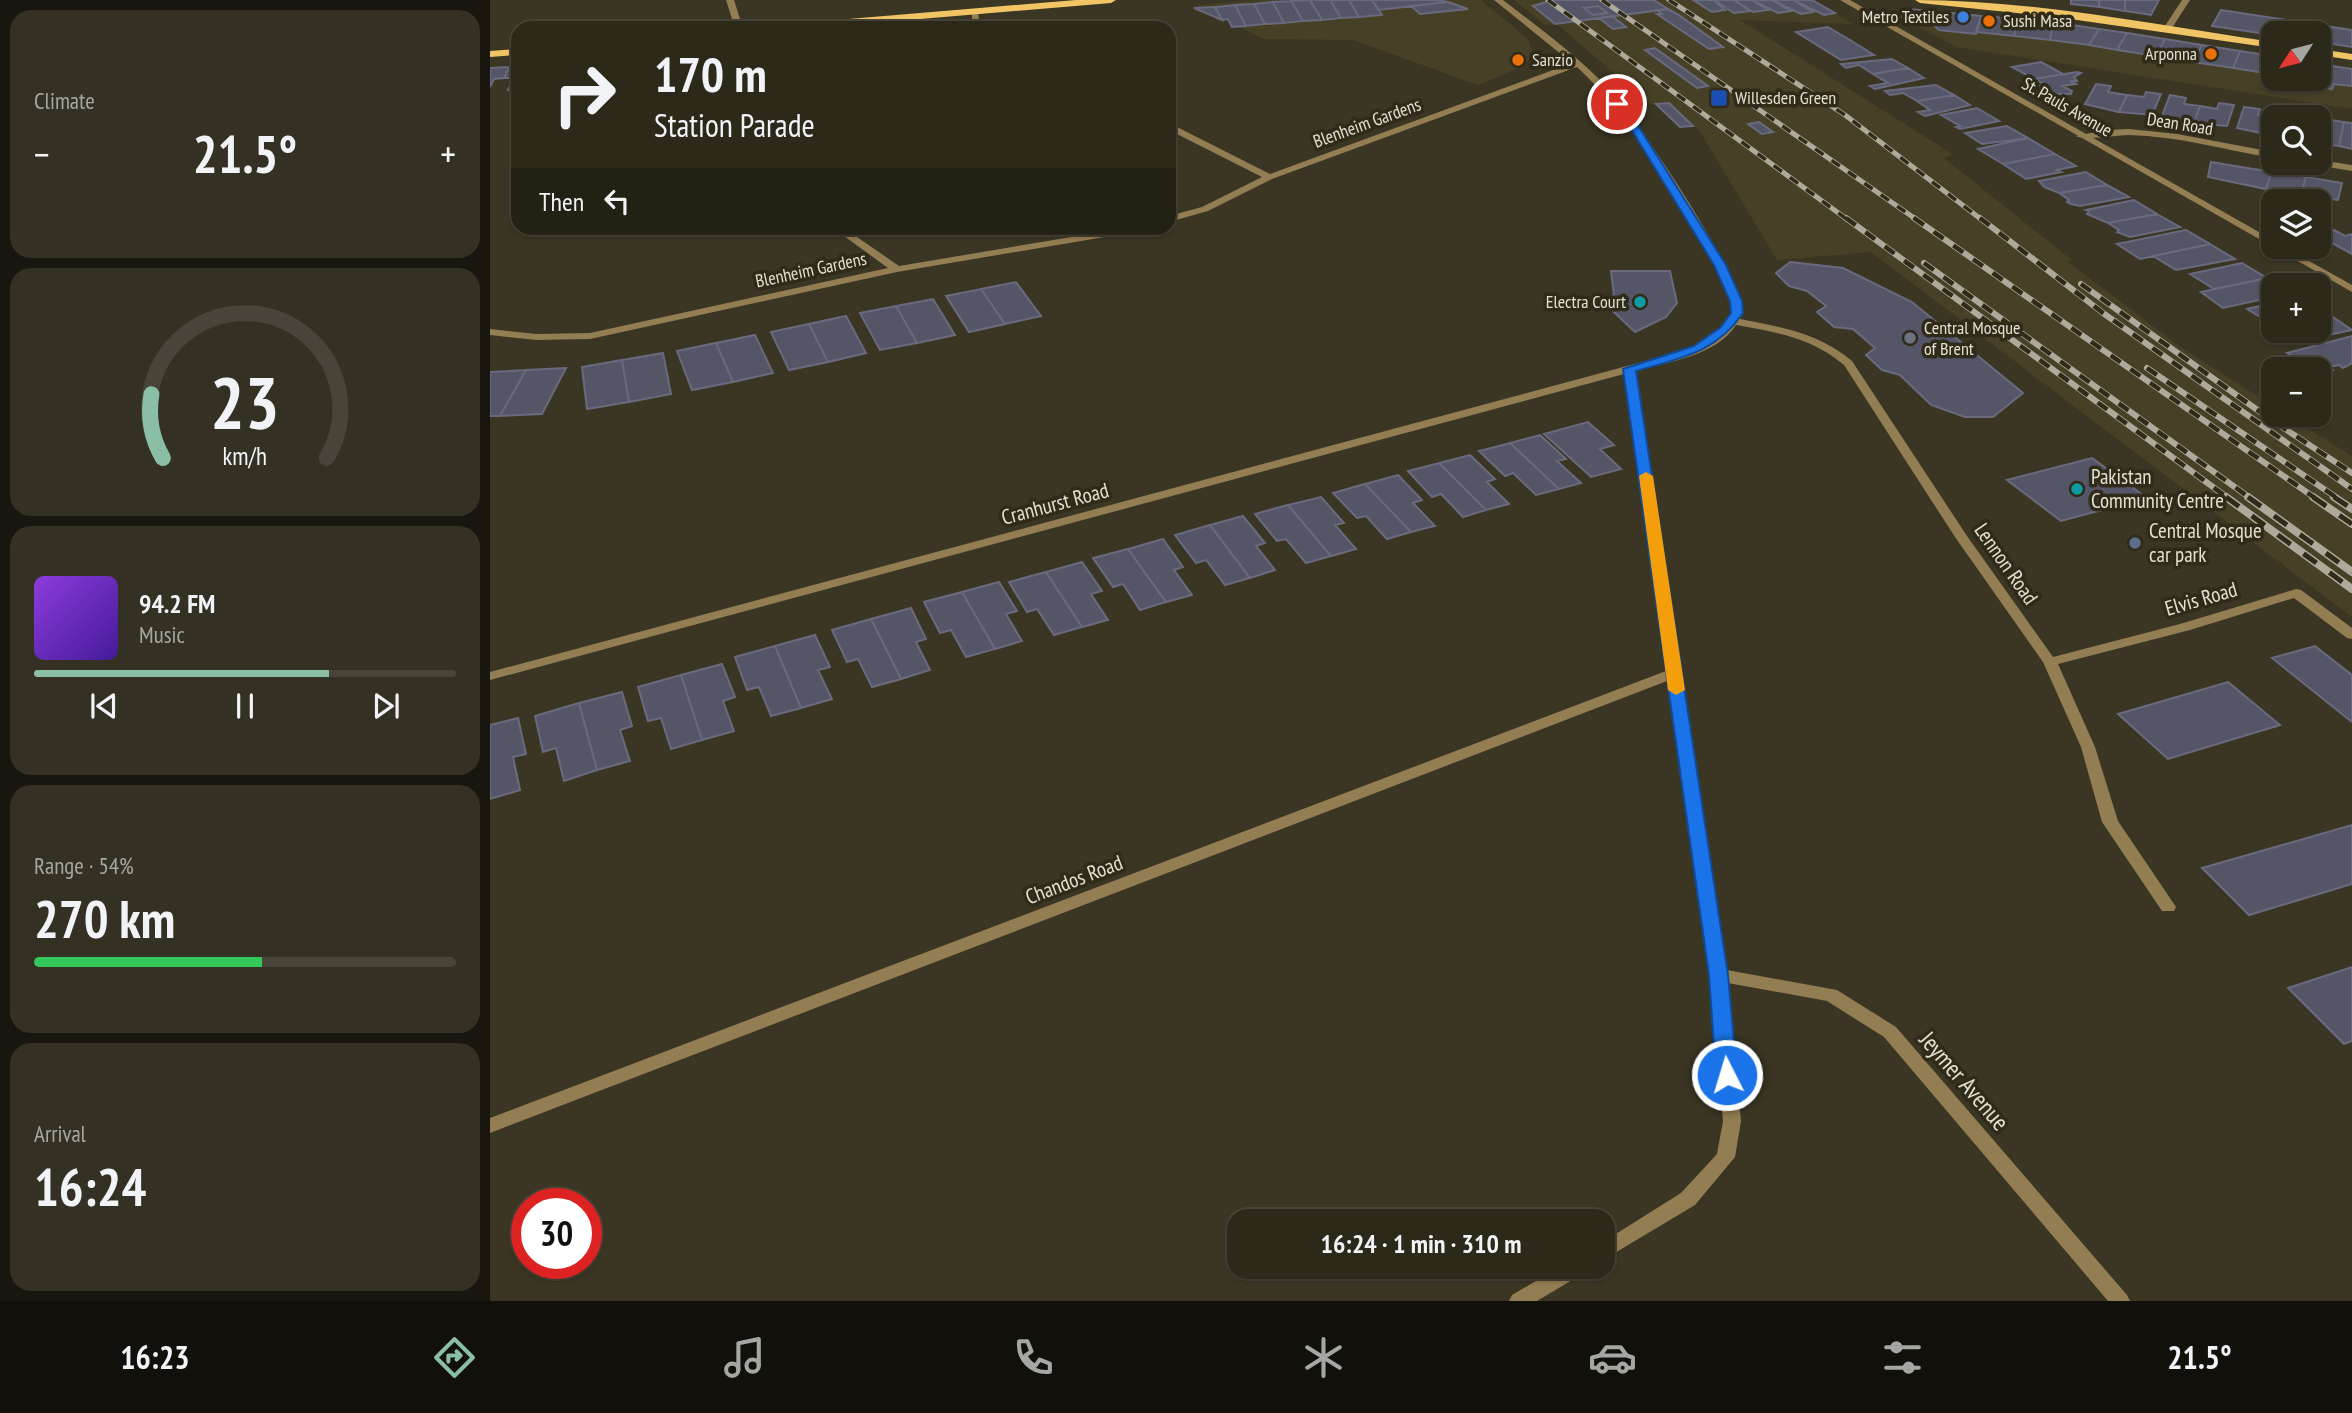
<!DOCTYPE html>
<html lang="en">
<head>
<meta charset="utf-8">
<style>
	body { margin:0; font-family:"PT Sans Narrow",sans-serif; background:#343023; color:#f1f3f6; height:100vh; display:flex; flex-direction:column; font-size:26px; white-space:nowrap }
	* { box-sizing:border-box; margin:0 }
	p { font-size:23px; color:#a6a6a2 }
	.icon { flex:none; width:38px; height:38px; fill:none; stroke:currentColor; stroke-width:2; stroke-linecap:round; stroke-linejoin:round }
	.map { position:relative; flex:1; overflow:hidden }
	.side { display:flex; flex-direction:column; gap:10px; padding:10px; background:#18160e; width:490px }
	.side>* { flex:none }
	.guide { position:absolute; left:21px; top:21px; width:665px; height:214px; border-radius:21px; box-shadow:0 2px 5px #0004,0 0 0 2px #484439; background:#2c281a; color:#f1f3f6; overflow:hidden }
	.needle { width:46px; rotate:234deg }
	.tools { position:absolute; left:1771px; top:21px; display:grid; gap:14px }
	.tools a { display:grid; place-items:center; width:70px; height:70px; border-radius:14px; background:#2c281a; box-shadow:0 2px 5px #0004,0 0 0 2px #484439; font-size:35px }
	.speed { position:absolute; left:21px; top:1188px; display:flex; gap:14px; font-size:35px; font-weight:700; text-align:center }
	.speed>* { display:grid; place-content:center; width:91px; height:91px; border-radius:50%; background:#2c281a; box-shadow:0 2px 5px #0004,0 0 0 2px #484439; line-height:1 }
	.speed .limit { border:10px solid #d22; background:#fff; color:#111 }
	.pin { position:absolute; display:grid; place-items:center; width:60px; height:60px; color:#fff; margin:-30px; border:4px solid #fff; border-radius:50%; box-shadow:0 2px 7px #0007 }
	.me { position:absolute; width:77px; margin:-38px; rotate:355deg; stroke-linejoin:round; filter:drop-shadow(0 0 5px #0008) }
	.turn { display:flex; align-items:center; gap:24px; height:147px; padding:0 28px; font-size:32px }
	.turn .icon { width:91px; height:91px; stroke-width:2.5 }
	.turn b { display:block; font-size:49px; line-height:60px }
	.then { display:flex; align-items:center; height:66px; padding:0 28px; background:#0003; gap:14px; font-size:26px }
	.big { font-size:52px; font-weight:600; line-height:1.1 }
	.side .widget { flex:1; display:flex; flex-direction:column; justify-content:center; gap:10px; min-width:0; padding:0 24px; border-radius:21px; background:#343023 }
	.side .dial { align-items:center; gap:0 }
	.dial svg { height:182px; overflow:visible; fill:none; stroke:#484439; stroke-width:7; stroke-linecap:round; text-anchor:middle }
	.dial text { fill:#f1f3f6; stroke:none }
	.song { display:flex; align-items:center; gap:21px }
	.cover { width:84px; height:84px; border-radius:10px; background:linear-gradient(135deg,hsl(270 70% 55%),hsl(260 70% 35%)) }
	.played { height:7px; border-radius:4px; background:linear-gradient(90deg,#8abfa5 70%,#484439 70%) }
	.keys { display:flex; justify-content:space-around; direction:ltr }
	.heat { display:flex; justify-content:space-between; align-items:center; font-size:38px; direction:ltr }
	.charge { height:10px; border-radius:5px; background:linear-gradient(90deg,#34c759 54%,#484439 0) }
	.trip { position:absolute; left:737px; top:1209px; width:388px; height:70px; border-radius:21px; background:#2c281a; box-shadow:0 2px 5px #0004,0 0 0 2px #484439; font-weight:600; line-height:70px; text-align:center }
	.dock { display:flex; height:112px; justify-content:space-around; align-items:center; background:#12100a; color:#a6a6a2 }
	.dock .icon { width:49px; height:49px }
	.dock .on { color:#8abfa5 }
	.dock b { font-size:32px; color:#f1f3f6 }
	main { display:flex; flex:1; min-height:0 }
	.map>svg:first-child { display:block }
	.built { fill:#464026 }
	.building { fill:#555568; stroke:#6a6a7e; stroke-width:2 }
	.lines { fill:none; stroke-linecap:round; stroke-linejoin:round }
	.minor { fill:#937d52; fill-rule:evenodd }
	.tertiary { fill:#937d52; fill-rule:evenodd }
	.primary { fill:#f1c465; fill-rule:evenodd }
	.rail-far2-casing { stroke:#ada99b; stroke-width:5 }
	.rail-far1-casing { stroke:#ada99b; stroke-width:6 }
	.rail-casing { stroke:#ada99b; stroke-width:8 }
	.rail-far2 { stroke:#302b19; stroke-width:3.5; stroke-dasharray:10; stroke-linecap:butt }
	.rail-far1 { stroke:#302b19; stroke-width:4.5; stroke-dasharray:12; stroke-linecap:butt }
	.rail { stroke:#302b19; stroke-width:5; stroke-dasharray:16; stroke-linecap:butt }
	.route { fill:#1a73e8; stroke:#114b97; stroke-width:2 }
	.slow { fill:#f59e0b }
	.shop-dot { fill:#3f7fe0; stroke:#302b19; stroke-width:2.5 }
	.food-dot { fill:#e8710a; stroke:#302b19; stroke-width:2.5 }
	.transit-dot { fill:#1a4fb4; stroke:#302b19; stroke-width:2.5 }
	.culture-dot { fill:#0f9aa8; stroke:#302b19; stroke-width:2.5 }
	.worship-dot { fill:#6b7280; stroke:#302b19; stroke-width:2.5 }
	.service-dot { fill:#5c6f8a; stroke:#302b19; stroke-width:2.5 }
	.labels { text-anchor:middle; stroke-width:7; stroke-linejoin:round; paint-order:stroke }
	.far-poi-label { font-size:18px; fill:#e2dfd3; stroke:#302b19; text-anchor:start }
	.far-street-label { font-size:18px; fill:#e2dfd3; stroke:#302b19 }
	.poi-label { font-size:21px; fill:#e2dfd3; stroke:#302b19; text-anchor:start }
	.street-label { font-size:21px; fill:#e2dfd3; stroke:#302b19 }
	.near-street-label { font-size:24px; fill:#e2dfd3; stroke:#302b19 }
</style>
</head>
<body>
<main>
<section class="side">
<div class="widget"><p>Climate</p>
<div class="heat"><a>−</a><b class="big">21.5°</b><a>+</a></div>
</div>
<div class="widget dial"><svg viewBox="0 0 100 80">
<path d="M14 69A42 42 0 1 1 86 69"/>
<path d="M14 69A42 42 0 0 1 9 41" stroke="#8abfa5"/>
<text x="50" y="56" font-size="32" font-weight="700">23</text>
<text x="50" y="72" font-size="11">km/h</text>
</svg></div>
<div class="widget">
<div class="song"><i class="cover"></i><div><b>94.2 FM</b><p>Music</p></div></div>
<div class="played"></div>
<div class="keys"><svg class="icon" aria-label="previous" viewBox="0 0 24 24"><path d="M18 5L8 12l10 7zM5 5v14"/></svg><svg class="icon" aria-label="pause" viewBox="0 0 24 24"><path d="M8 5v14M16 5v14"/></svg><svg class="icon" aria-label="next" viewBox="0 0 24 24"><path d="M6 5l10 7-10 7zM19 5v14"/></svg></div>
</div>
<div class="widget"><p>Range · 54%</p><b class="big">270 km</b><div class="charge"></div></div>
<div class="widget"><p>Arrival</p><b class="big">16:24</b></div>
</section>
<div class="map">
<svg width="1862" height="1301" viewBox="0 0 1862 1301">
	<rect width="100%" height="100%" fill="#3a3623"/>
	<path class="built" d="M769 0H991L1038 39 1042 51 1039 60 1026 69 988 85 863 40 773 39 708 5Z
		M1024 0H1322L1363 24 1250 20 1464 155 1454 158 1582 260 1578 262 1689 346 1783 406V415H1796L1862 456V617L1381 252 1287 260 1209 130 1179 103 1161 105 1074 30 1066 24 1055 25Z
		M1413 9 1566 22 1783 56V79H1829V63L1862 68V109L1467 47 1408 16Z"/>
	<path class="building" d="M820 0 832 20 813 21 801 1Z
		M820 0H840L851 18 832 20Z
		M840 0H859L869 17 851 18Z
		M859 0H882L892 15 869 17Z
		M882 0H947L958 2 888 10Z
		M1063 0H1164L1178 9 1065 24 1043 6Z
		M1203 0H1224L1235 10 1222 12Z
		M1224 0H1244L1260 11 1244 13Z
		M1244 0H1262L1278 10 1263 12Z
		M1262 0H1282L1301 11 1288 13Z
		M1282 0H1303L1323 12 1311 14Z
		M1303 0H1322L1345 13 1334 15Z
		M1581 0H1609V7L1581 4Z
		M1609 0H1635V11L1609 7Z
		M1635 0H1669L1661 15 1635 11Z
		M801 1 813 21 794 23 783 2Z
		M783 2 794 23 775 24 764 4Z
		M958 2 978 9 930 14 921 6Z
		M764 4 775 24 756 26 745 5Z
		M745 5 756 26 742 27 738 19 732 20 725 7Z
		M1108 6 1117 13 1103 15 1094 8Z
		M725 7 732 20 704 8Z
		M1178 9 1189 15 1233 47 1219 49 1167 14H1172L1167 10Z
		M1413 9H1420L1451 12 1447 24 1422 23 1409 16Z
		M1731 10 1862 30V47L1829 42V33L1783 35 1722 26Z
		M1451 12 1491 16 1486 34 1449 30 1444 26Z
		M1122 16 1136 27 1123 29 1109 18Z
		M1491 16 1528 19 1524 36 1486 32Z
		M1528 19 1563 23 1560 40 1524 36Z
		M1563 23 1582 25 1609 29 1599 45 1560 40Z
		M1338 27 1360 40 1384 55 1351 60 1306 32Z
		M1609 29 1637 33 1627 50 1599 45Z
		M1637 33 1675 39 1666 56 1627 50Z
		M1675 39 1712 45 1703 62 1666 56Z
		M1712 45 1750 51 1743 68 1703 62Z
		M1165 48 1218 86 1207 88 1155 50Z
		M1750 51 1783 56 1782 74 1743 68Z
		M1402 59 1418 68 1383 74 1369 65 1356 68 1351 64Z
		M1551 62 1573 74 1544 79 1522 67Z
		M1829 64 1862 69V86L1844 84 1842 89 1820 85 1823 79H1829Z
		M28 66V89L18 90 24 78H14L19 67Z
		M19 67 14 78 4 79 0 87V68Z
		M1418 68 1434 78 1385 89 1380 86 1398 83 1383 74Z
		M1587 72 1591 73 1584 77 1587 81H1580L1586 84 1572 86 1582 91 1581 94H1565L1548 86 1556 85 1544 79Z
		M1606 84 1621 86 1618 92 1637 95 1629 112 1595 104Z
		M1446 85 1464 95 1427 101 1413 93 1400 95 1395 91Z
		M1656 92 1671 94 1662 115 1629 112 1637 95 1654 97Z
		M1464 95 1480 105 1435 116 1428 112 1440 110 1427 101Z
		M1680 95 1696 98 1694 104 1710 106 1704 123 1672 116Z
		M1179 103 1203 126 1190 127 1166 104Z
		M1729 103 1744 105 1737 126 1704 123 1710 106 1727 109Z
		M1754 107 1770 109 1768 115 1783 117 1780 135 1747 128Z
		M1487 108 1509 121 1470 129 1466 127 1470 126 1451 115Z
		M1835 119 1854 122 1849 146 1829 144V127L1833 128Z
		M1269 122 1283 132 1272 134 1258 124Z
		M1854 122 1862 123V149L1849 146Z
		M1517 126 1538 138 1492 144 1475 133Z
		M1538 138 1565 154 1513 164 1488 149Z
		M1565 154 1586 166 1567 170 1571 172 1536 179 1513 164Z
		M1721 162 1763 169 1782 171 1776 189 1718 177Z
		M1782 171 1816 177 1809 201H1789L1792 191 1776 189Z
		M1596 172 1617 185 1569 193 1554 187 1549 181Z
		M1816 177 1852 183 1848 200 1833 198 1830 210 1829 201H1809Z
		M1617 185 1639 197 1590 206 1581 204 1577 202 1579 200 1569 193Z
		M1644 200 1667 214 1618 223 1597 214 1599 211 1596 210Z
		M1667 214 1690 227 1640 237 1627 232 1629 230 1618 223Z
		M1696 230 1720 244 1650 259 1627 244Z
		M1844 230 1855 236 1862 234V254L1829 236V233Z
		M1720 244 1745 259 1686 270 1663 256Z
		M1300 262 1353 268 1422 302 1533 393 1503 417H1475L1441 405 1410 375 1392 370 1376 355 1385 348 1363 329 1344 327 1327 312 1336 306 1317 291 1299 286 1286 273Z
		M1752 263 1777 278 1724 289 1700 274Z
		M1121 271H1180L1187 303 1176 317 1145 332 1111 300 1124 296Z
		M1777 278 1790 285H1783V297L1733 308 1711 292Z
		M526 282 551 316 515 324 491 289Z
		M491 289 515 324 479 332 456 296Z
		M443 299 465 335 427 343 406 306Z
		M1783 303V325L1757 309Z
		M406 306 427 343 390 350 370 313Z
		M1837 313 1862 330 1810 341 1793 331H1829V315Z
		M356 316 376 353 338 362 319 324Z
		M319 324 338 362 299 370 281 332Z
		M265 335 283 373 243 382 226 343Z
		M1862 336V363L1853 368 1849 365 1839 367 1843 370 1830 374 1829 369H1823L1797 353Z
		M226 343 243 382 202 390 187 351Z
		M173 353 181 394 139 402 132 360Z
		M132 360 139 402 97 409 92 367Z
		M76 368 52 414 10 416 36 370Z
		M36 370 10 416H0V372Z
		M1098 422 1124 445 1110 449 1131 469 1101 477 1054 434Z
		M1050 435 1076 459 1067 461 1091 483 1069 489 1020 443Z
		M1020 443 1069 489 1046 495 1023 473 1015 476 989 451Z
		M980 455 1005 479 997 482 1019 504 996 510 949 463Z
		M1602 458 1657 498 1571 521 1517 480Z
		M949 463 996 510 973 517 951 494 942 497 918 471Z
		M908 475 932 500 923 503 945 526 921 532 875 484Z
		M875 484 921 532 897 539 876 516 867 518 843 493Z
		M831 497 854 523 845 525 866 549 841 556 798 505Z
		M798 505 841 556 816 563 796 539 787 541 765 514Z
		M753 516 775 543 766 546 785 570 760 578 720 525Z
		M720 525 760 578 735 585 716 560 706 563 685 535Z
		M673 539 693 567 684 570 702 595 676 602 638 549Z
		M638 549 676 602 650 610 633 584 623 587 603 558Z
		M592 562 612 591 601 594 618 620 592 627 556 572Z
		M556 572 592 627 564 635 547 609 537 612 519 582Z
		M509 582 527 611 516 614 532 641 505 649 472 592Z
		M472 592 505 649 476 657 461 630 450 633 434 602Z
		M421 608 436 639 426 642 440 670 411 679 381 619Z
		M381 619 411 679 382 687 368 659 357 662 342 630Z
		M325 635 340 667 328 670 342 699 311 708 285 646Z
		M285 646 311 708 281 716 269 687 257 690 245 657Z
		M1825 646 1862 675V722L1782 658Z
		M232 664 245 697 233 701 244 731 212 740 191 675Z
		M191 675 212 740 181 749 171 718 158 721 148 687Z
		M1738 682 1790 725 1678 759 1628 714Z
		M132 692 142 726 130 730 140 761 107 770 89 703Z
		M89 703 107 770 74 781 66 748 53 752 45 716Z
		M28 718 36 754 23 757 30 790 0 799V725Z
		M1862 825V884L1759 915 1712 868Z
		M1862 967V1041L1854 1044 1798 988Z"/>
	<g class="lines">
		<path class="minor" d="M236 0H244L253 28H245Z
			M1004 0H1013C1048 27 1085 54 1116 86 1144 115 1261 284 1250 319 1291 327 1329 333 1362 361L1477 536 1563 657 1690 624 1806 589 1811 590 1862 628V639L1857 638 1804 598 1700 630 1568 664 1605 747 1628 821 1686 907 1684 911H1672L1612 822 1591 747 1553 662 1465 537 1354 365C1322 338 1286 332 1246 325 1226 356 1178 362 1145 371L1216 847 1237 970 1347 990 1406 1027 1637 1295 1640 1301H1618L1394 1037 1337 1001 1238 983 1251 1121 1245 1157 1205 1205 1113 1260V1242L1191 1193 1227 1154 1233 1121 1220 975 1177 681 0 1133V1118L1176 671 1134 374 0 680V672L1163 359C1183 354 1235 340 1241 316 1247 285 1147 136 1124 106 1113 92 1100 80 1087 67L782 179 718 211 679 222V216L712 207 772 177 679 130V123L780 174 1082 63Z
			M1692 0H1700L1680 31H1674L1673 29Z
			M482 10H488L489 21 495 28H487L482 23Z
			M1639 129 1687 134 1783 152V158C1735 150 1688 136 1639 135 1627 135 1595 141 1586 136L1615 130Z
			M1829 160 1862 165V171L1826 165 1824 163H1829Z
			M343 228H354L409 266 635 228H655L650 231 407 272 100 339 46 340 0 335V329L46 334 100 333 398 268Z
			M1070 1267H1097L1094 1273 1047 1301H1019L1022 1295Z"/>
		<path class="tertiary" d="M1350 0H1360L1783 240V247H1794L1862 285V292Z"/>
		<path class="primary" d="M586 0H626L621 3 323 28H282L287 25Z
			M1425 0C1544 0 1665 25 1783 42V48L1566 17 1430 3Z
			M28 49V55L0 57V51Z
			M1829 49 1862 54V60L1829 55Z"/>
		<defs>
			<path id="rail-far2" d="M1058 0 1358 220
				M1112 0 1427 220
				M1179 0 1355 115 1492 220"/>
			<path id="rail-far1" d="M1356 218 1738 498
				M1424 218 1825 498
				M1490 218 1613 313 1862 489
				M1434 263 1760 498
				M1591 284 1780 419 1862 473
				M1657 368 1847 498"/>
			<path id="rail" d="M1736 497 1862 589
				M1758 497 1862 572
				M1823 497 1862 524
				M1844 497 1862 509"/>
		</defs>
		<use href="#rail-far2" class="rail-far2-casing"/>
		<use href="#rail-far1" class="rail-far1-casing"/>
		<use href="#rail" class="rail-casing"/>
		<use href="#rail-far2" class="rail-far2"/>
		<use href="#rail-far1" class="rail-far1"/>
		<use href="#rail" class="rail"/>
	</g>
	<path class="route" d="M1123 102H1130L1142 116 1236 265 1252 301 1253 313C1226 353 1190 358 1146 371L1238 975 1247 1075 1244 1080 1237 1083 1229 1080 1226 1075 1219 975 1133 369 1204 346 1231 327 1241 313 1240 301 1224 265 1135 119 1122 104Z"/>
	<path class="slow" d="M1156 472 1163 476 1195 690 1186 695 1178 690 1149 476Z"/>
	<circle class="shop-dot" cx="1473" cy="17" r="7"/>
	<g class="food-dot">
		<circle cx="1499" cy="21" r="7"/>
		<circle cx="1721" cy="54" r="7"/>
		<circle cx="1028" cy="60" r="7"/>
	</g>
	<rect class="transit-dot" x="1220" y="89" width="18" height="18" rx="3.5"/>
	<g class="culture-dot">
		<circle cx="1150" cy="302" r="7"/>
		<circle cx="1587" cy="489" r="7"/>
	</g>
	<circle class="worship-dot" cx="1420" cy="338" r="7"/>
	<circle class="service-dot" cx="1645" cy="543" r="7"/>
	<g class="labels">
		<g class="far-poi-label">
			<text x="1459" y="23" text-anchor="end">Metro Textiles</text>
			<text x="1513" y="27">Sushi Masa</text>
			<text x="1707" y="60" text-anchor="end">Arponna</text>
			<text x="1042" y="66">Sanzio</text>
			<text x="1245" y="104">Willesden Green</text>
			<text x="1136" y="308" text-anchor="end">Electra Court</text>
			<text x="1434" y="334">Central Mosque<tspan x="1434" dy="21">of Brent</tspan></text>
		</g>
		<g class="far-street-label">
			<text transform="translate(1577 107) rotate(30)" y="6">St. Pauls Avenue</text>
			<text transform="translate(877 123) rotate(-20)" y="6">Blenheim Gardens</text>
			<text transform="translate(1690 124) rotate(9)" y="6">Dean Road</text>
			<text transform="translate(321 270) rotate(-12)" y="6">Blenheim Gardens</text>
		</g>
		<g class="poi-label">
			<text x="1601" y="484">Pakistan<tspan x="1601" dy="24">Community Centre</tspan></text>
			<text x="1659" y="538">Central Mosque<tspan x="1659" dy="24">car park</tspan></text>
		</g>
		<g class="street-label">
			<text transform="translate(565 504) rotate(-15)" y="7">Cranhurst Road</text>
			<text transform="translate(1516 564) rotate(55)" y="7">Lennon Road</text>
			<text transform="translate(1711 599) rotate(-16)" y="7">Elvis Road</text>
			<text transform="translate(584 880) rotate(-21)" y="7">Chandos Road</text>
		</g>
		<g class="near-street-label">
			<text transform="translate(1474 1081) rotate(49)" y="8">Jeymer Avenue</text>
		</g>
	</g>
</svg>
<div class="tools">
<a><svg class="needle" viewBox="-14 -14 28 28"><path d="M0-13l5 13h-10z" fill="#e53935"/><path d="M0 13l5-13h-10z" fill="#a6a6a2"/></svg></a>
<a><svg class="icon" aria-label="search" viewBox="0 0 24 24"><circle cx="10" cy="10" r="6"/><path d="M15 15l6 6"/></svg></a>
<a><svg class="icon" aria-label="layers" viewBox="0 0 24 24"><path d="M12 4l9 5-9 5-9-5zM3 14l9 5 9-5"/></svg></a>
<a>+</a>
<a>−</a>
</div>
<div class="speed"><div class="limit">30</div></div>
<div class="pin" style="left:1127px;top:104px;background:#d93025"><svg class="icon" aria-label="arrive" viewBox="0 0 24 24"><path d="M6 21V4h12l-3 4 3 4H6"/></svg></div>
<svg class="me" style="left:1237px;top:1075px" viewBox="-20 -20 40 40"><circle r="17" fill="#1a73e8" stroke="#fff" stroke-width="3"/><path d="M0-11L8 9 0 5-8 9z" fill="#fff"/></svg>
<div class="trip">16:24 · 1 min · 310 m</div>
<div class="guide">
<div class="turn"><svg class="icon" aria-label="right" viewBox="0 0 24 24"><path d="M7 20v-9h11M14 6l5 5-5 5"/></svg><div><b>170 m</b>Station Parade</div></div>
<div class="then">Then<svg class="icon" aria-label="left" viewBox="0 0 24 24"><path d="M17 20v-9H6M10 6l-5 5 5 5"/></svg></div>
</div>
</div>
</main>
<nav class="dock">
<b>16:23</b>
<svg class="icon on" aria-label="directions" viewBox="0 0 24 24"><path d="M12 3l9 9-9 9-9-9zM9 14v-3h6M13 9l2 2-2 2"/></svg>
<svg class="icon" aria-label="music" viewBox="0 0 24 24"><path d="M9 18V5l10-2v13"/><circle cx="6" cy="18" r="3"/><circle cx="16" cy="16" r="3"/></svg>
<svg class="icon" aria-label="phone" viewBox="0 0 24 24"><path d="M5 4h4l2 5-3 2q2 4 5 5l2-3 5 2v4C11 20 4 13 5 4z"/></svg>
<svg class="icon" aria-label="climate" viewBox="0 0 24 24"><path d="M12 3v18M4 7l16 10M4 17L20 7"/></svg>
<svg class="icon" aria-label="car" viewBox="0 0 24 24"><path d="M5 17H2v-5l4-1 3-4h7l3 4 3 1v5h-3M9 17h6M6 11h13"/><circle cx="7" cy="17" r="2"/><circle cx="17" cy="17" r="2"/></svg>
<svg class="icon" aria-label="filters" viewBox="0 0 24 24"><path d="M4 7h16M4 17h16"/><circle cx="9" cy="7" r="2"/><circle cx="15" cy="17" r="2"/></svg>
<b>21.5°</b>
</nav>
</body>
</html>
